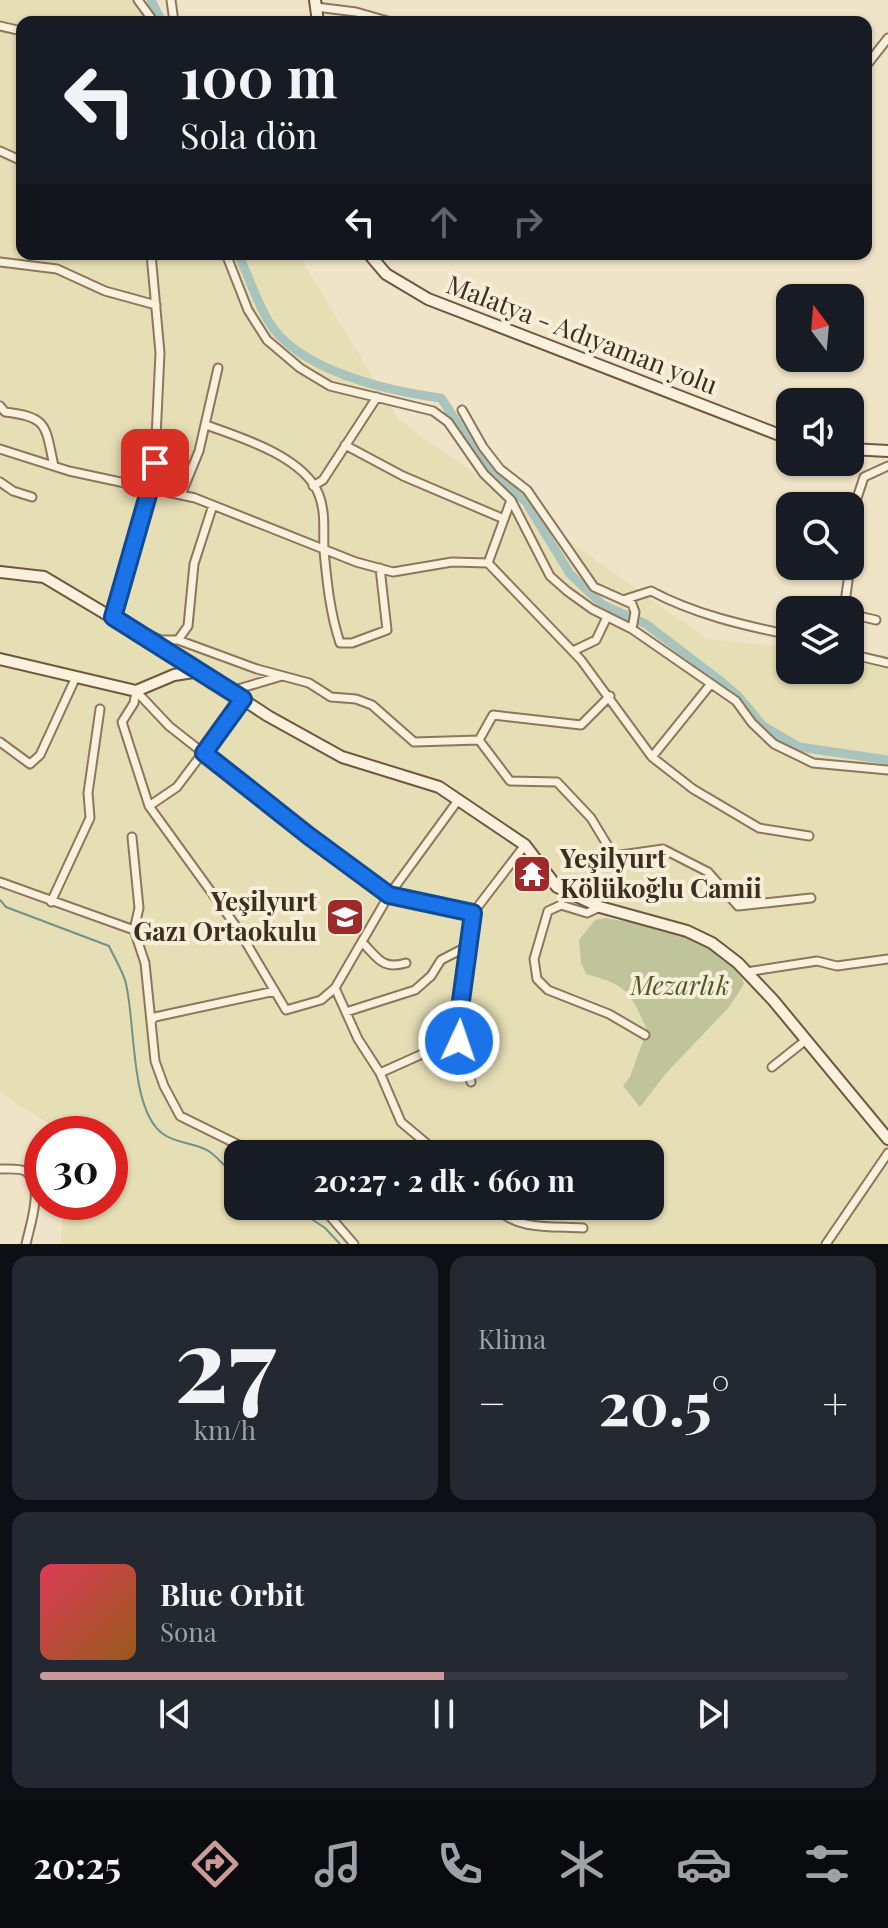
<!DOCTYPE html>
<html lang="tr">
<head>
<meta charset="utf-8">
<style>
	body { margin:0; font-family:"Playfair Display",serif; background:#242831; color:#f1f3f6; height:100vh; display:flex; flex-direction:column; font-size:30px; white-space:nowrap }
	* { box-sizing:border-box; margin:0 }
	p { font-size:26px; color:#9ea1a6 }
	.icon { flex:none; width:44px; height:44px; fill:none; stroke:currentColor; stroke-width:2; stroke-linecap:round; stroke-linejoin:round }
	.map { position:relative; height:1244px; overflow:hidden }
	.sheet { display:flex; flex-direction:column; gap:12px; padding:12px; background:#0d0f14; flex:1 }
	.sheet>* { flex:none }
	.guide { position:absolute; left:16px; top:16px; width:856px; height:244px; border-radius:16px; box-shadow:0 2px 6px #0004; background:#171b24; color:#f1f3f6; overflow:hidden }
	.needle { width:52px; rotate:344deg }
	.tools { position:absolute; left:776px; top:284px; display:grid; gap:16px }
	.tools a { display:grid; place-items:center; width:88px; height:88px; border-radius:16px; background:#171b24; box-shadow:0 2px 6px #0004; font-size:40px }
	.speed { position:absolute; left:24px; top:1116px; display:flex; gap:16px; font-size:40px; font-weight:700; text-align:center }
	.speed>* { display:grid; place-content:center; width:104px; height:104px; border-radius:50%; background:#171b24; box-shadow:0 2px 6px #0004; line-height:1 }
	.speed .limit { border:12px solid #d22; background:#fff; color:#111 }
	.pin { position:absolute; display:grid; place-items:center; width:68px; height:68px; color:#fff; margin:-34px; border-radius:16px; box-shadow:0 4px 12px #0006 }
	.me { position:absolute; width:88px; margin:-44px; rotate:3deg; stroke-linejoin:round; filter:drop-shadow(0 0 6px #0008) }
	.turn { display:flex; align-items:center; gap:28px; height:168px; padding:0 32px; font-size:36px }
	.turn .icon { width:104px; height:104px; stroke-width:2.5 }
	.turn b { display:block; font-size:56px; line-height:68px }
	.lanes { display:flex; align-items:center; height:76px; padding:0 32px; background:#0003; justify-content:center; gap:40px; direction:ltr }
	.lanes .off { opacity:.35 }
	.big { font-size:60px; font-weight:700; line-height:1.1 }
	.sheet .widget { flex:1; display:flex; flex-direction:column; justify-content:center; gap:12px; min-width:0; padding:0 28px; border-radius:16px; background:#242831 }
	.sheet .dial { align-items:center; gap:0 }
	.dial b { font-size:104px; line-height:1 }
	.song { display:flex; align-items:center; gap:24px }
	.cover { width:96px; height:96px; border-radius:12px; background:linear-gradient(135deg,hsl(350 70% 55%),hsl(30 70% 35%)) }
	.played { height:8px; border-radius:4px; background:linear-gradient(90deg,#cc999b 50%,#363941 50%) }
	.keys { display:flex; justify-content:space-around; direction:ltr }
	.heat { display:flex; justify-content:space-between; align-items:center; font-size:44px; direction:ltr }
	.sheet .tiles { flex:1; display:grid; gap:12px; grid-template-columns:1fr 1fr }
	.widget:last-child { grid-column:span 2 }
	.trip { position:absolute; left:224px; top:1140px; width:440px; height:80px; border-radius:16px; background:#171b24; box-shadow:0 2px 6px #0004; font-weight:700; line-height:80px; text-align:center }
	.menu { display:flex; height:128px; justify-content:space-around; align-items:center; background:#090b0e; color:#9ea1a6 }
	.menu .icon { width:56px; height:56px }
	.menu .selected { color:#cc999b }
	.menu b { font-size:36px; color:#f1f3f6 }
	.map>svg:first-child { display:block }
	.farmland { fill:#e6deb5; fill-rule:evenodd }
	.cemetery { fill:#bfc49a }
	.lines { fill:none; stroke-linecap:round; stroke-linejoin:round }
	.stream { stroke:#6f938a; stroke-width:2 }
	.canal { stroke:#a9c4bc; stroke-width:9 }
	.minor-casing { stroke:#8d765c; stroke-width:11 }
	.secondary-casing { stroke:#6f573f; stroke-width:14 }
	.minor { stroke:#faf1dc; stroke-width:7 }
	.secondary { stroke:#faf1dc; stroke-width:10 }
	.route-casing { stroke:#114b97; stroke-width:20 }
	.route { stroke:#1a73e8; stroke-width:14 }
	.labels { text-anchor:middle; stroke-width:8; stroke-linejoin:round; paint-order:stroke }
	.street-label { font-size:26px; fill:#3d2e20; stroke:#f7eed8 }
	.poi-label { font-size:26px; font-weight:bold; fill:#3d2e20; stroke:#f7eed8; text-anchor:start }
	.park-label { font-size:26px; font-style:italic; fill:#4d5a26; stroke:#f7eed8 }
</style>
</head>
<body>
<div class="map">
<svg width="888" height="1244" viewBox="0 0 888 1244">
	<rect width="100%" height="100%" fill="#f0e4c8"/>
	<path class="farmland" d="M0 0H142L157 22H22V254H298L399 420 707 639 790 647V670H850V652L888 656V1244H61L63 1202H110V1134H66L0 1093ZM238 1154H650V1206H238Z"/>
	<path class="cemetery" d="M606 918C626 922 649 924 669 930 691 937 739 960 744 984L730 1006 667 1072 640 1107 623 1086 630 1077 647 1030C630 991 627 985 586 974L581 963 579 940 595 920Z"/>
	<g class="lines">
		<path class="stream" d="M0 900 6 907 109 946C114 957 121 968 125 980 136 1018 129 1110 163 1134 177 1144 197 1143 210 1152 220 1159 226 1170 238 1175
			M292 1206 325 1228 340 1244"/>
		<path class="canal" d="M151 0 162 22
			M238 254C249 276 256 301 269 322 299 371 388 391 441 398L474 448 507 486 526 502 570 574 603 605 646 624 718 679 738 696 763 726 799 747 888 760"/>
		<defs>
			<path id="minor" d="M138 0 154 22
				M171 0 174 22
				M316 7 356 12 391 22
				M0 26 22 31
				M866 66 888 38
				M0 151 22 161
				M226 254 248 310 267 340 300 368 330 386 433 411 448 422 484 474 511 500 550 576 567 591 592 609 632 629 736 701 752 723 774 744 813 763 888 770
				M0 262 57 269 105 291 156 305
				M0 406 5 412C49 417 45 426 54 466
				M462 410 483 447 500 469 527 490 594 587 632 604 635 612 632 629
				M206 425C240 437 305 457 319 495 326 513 323 533 324 551 327 582 330 613 340 643H352L387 630 380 568
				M345 445 403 476 504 519
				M0 449 69 471 195 498 356 562 393 572 452 562 488 563 581 660 652 757 693 789 759 828 809 836
				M0 482 13 491 32 497
				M313 486 323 480 377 397
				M181 495 199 451 218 368
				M488 563 511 500
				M850 563 857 498 864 477 888 466
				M623 600 651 591C694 614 742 625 790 635
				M844 610 850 566
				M850 614 876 620
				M113 617 150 488 154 480 160 353 151 254
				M145 633 161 640H178L188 626 194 564 213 505
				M178 640 257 669 309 683 331 697 356 699 372 705 414 742 479 740 493 715 581 725 610 696
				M573 651 596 640 607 617
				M850 654 888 663
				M231 691 282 676
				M479 740 510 781 557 782 591 818 614 856 663 849 708 872 738 906 811 898
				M0 742 30 764 40 755 76 677
				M652 757 710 685
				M459 799 389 895 335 988 321 1000 286 1010 238 929 149 806 122 722 134 703 136 691 169 726 309 836 389 895 473 913
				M149 806 177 787 243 699
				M132 837 139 908 134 930 145 963 155 1061 164 1086 180 1116 257 1154
				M0 882 134 930
				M51 902 90 818 88 793 100 709
				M600 907 587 913 561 905 548 911 534 959 537 979 548 990 609 1014 645 1035
				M362 942C378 958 382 970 406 963
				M746 972 817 961 837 966 888 959
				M335 988 358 1039 380 1073 401 1122 439 1154
				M346 1012 415 990 431 976 441 960 468 946
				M151 1021 155 1017 275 991
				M772 1067 806 1040
				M380 1073 420 1055 459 1041
				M471 1082 459 1041 460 1008 473 913 525 845
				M0 1169C7 1169 19 1168 25 1171 46 1181 29 1229 26 1244
				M321 1206 354 1244
				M495 1206C514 1231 554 1226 583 1228
				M826 1244 888 1153"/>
			<path id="secondary" d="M315 0 318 22
				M369 254 386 274 428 299 790 439
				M850 449 888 451
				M0 572 44 577 178 657 268 716 342 757 439 787 525 845 557 887 600 907 687 931 712 943 738 963 773 1000 888 1139
				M0 659 136 691 174 675 200 671"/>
		</defs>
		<use href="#minor" class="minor-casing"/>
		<use href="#secondary" class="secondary-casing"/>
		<use href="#minor" class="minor"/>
		<use href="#secondary" class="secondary"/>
	</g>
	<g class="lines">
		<defs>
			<path id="route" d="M155 463 154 480 150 488 113 617 243 699 204 753 309 836 389 895 473 913 460 1008 459 1041"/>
		</defs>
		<use href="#route" class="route-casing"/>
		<use href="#route" class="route"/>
	</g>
	<defs>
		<symbol id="temple-square" viewBox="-11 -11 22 22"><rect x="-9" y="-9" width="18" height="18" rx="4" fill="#9e2a2b" stroke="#f7eed8"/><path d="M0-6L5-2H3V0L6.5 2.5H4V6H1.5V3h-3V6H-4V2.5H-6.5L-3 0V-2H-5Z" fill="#fff"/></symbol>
		<symbol id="school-square" viewBox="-11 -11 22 22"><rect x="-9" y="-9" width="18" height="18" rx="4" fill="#9e2a2b" stroke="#f7eed8"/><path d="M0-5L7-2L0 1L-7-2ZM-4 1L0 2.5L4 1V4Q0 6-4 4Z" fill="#fff"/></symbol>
	</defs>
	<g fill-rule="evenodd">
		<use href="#temple-square" x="510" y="852" width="44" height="44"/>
		<use href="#school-square" x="323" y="895" width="44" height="44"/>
	</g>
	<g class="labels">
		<g class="street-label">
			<text transform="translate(582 335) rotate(21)" y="9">Malatya - Adıyaman yolu</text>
		</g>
		<g class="poi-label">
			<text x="560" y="868">Yeşilyurt<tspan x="560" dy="30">Kölükoğlu Camii</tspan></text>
			<text x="317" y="911" text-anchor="end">Yeşilyurt<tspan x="317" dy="30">Gazı Ortaokulu</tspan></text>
		</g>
		<g class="park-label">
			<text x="680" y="995">Mezarlık</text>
		</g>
	</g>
</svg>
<div class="tools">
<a><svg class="needle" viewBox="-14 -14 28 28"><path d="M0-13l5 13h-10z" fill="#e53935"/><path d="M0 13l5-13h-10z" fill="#9ea1a6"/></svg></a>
<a><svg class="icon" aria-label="sound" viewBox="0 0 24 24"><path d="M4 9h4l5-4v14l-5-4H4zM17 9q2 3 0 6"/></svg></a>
<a><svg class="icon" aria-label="search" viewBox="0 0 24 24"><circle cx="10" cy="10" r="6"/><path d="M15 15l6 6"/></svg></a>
<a><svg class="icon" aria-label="layers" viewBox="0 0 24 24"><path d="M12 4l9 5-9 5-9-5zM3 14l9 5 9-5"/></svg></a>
</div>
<div class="speed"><div class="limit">30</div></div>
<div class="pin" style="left:155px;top:463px;background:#d93025"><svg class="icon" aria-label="arrive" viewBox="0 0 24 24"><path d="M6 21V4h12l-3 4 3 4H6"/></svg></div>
<svg class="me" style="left:459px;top:1041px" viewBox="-20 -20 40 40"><circle r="17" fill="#1a73e8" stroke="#fff" stroke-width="3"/><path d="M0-11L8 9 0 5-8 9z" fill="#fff"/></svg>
<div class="trip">20:27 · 2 dk · 660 m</div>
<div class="guide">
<div class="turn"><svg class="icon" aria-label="left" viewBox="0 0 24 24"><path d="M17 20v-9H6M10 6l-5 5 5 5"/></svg><div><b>100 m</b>Sola dön</div></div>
<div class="lanes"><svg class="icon" aria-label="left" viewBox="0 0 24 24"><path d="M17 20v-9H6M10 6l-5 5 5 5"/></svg><svg class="icon off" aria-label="ahead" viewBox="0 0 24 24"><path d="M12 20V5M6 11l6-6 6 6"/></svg><svg class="icon off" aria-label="right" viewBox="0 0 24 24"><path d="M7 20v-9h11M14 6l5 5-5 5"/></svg></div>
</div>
</div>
<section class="sheet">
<div class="tiles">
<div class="widget dial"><b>27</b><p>km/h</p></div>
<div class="widget"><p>Klima</p>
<div class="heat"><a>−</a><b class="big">20.5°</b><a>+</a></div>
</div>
<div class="widget">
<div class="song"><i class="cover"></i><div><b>Blue Orbit</b><p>Sona</p></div></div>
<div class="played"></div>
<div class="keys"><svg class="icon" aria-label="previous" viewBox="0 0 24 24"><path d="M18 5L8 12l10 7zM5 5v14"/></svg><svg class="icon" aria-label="pause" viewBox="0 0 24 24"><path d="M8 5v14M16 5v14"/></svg><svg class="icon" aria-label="next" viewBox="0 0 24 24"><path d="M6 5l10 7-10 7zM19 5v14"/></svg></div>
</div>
</div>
</section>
<nav class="menu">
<b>20:25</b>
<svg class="icon selected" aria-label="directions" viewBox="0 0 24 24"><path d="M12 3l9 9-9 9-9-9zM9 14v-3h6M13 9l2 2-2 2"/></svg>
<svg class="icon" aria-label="music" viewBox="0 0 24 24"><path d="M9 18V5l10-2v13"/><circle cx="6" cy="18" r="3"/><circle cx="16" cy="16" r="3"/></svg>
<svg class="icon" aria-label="phone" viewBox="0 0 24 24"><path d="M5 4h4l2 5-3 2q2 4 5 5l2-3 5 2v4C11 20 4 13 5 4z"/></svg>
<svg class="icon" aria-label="climate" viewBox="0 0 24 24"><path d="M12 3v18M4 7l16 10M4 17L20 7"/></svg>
<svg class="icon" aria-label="car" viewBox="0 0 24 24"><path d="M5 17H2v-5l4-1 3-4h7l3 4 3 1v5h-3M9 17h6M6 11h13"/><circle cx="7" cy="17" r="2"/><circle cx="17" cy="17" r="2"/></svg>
<svg class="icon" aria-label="filters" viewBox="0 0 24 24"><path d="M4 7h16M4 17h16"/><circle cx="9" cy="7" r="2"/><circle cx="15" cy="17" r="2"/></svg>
</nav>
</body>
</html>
